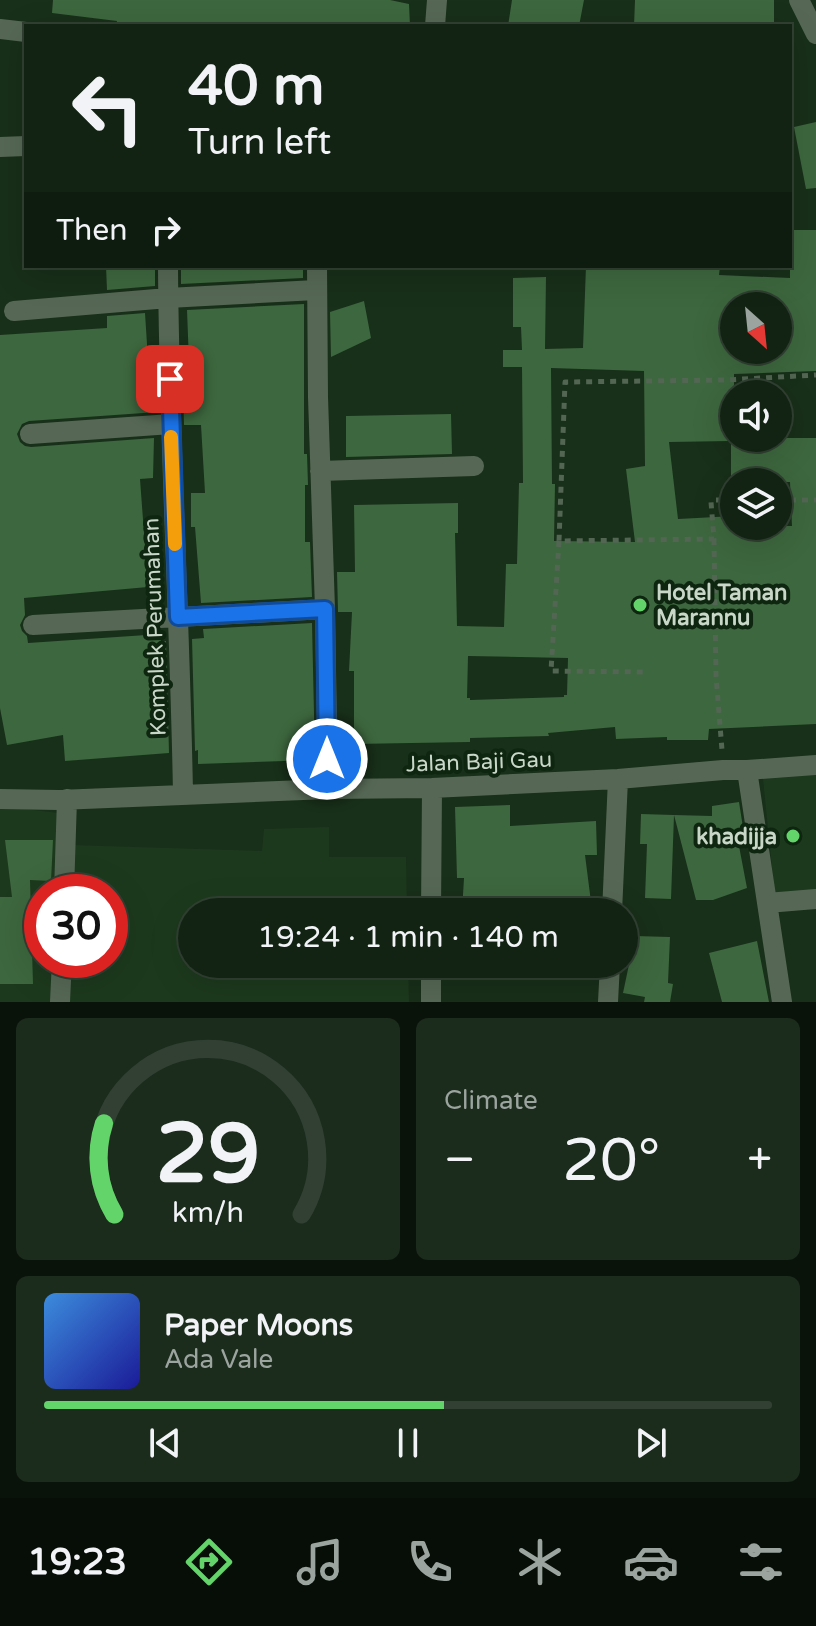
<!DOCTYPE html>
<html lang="en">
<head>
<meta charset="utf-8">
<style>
	body { margin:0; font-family:"Varela Round",sans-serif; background:#1b2b1c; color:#f1f3f6; height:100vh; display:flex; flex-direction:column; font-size:30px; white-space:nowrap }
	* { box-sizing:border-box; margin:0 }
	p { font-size:26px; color:#9ca4a0 }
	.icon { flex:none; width:44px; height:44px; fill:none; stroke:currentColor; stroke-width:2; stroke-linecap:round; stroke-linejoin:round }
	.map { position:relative; height:1002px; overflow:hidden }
	.panel { display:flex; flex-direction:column; gap:16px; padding:16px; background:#0a130a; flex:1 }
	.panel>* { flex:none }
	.guide { position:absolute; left:24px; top:24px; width:768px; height:244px; border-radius:0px; box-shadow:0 8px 32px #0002,0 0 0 2px #314033; background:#122313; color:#f1f3f6; overflow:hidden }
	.needle { width:52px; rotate:153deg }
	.buttons { position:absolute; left:720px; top:292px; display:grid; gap:16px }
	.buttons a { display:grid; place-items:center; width:72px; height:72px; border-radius:50%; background:#122313; box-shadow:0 8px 32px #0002,0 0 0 2px #314033; font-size:40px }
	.speed { position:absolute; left:24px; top:874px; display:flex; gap:16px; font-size:40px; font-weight:700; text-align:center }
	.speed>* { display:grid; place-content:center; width:104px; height:104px; border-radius:50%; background:#122313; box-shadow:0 8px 32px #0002,0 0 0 2px #314033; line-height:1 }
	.speed .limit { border:12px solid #d22; background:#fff; color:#111 }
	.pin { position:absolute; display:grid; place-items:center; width:68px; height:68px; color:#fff; margin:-34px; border-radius:16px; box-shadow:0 4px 12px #0006 }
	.me { position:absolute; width:88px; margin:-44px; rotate:0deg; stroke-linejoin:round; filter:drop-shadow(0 0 6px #0008) }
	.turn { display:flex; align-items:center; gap:28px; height:168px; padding:0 32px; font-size:36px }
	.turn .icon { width:104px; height:104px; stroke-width:2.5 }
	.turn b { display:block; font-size:56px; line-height:68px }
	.then { display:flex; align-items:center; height:76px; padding:0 32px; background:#0003; gap:16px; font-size:30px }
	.big { font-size:60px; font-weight:600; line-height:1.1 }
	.panel .tile { flex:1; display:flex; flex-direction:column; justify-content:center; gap:12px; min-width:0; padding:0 28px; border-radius:12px; background:#1b2b1c }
	.panel .dial { align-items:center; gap:0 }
	.dial svg { height:208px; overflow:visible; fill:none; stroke:#314033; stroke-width:7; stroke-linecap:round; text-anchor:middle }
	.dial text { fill:#f1f3f6; stroke:none }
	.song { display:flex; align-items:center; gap:24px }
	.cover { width:96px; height:96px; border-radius:12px; background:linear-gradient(135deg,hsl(210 70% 55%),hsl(240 70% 35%)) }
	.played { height:8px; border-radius:4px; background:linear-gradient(90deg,#62d469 55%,#314033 55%) }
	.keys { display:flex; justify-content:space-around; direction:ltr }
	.heat { display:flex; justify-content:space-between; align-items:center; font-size:44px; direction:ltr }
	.panel .tiles { flex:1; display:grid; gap:16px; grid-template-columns:1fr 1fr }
	.tile:last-child { grid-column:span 2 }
	.trip { position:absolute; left:178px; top:898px; width:460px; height:80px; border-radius:40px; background:#122313; box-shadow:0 8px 32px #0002,0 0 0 2px #314033; font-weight:600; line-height:80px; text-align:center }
	.tab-bar { display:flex; height:128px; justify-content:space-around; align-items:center; background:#070e08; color:#9ca4a0 }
	.tab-bar .icon { width:56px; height:56px }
	.tab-bar .on { color:#62d469 }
	.tab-bar b { font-size:36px; color:#f1f3f6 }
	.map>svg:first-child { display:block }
	.built { fill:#1c391d; fill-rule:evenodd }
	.building { fill:#3d673e; fill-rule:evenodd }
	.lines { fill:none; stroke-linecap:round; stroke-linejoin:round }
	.path { stroke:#526653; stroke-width:5; stroke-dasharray:6 6; stroke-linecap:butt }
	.minor { stroke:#566855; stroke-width:20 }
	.route-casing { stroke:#114b97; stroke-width:20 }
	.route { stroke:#1a73e8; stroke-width:14 }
	.slow { stroke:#f59e0b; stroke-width:14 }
	.poi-dot { fill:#62d469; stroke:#0e250f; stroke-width:3 }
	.labels { text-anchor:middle; stroke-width:8; stroke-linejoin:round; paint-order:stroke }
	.poi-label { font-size:22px; font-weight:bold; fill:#c9d7c9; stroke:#0e250f; text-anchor:start }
	.street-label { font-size:22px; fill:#c9d7c9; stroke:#0e250f }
</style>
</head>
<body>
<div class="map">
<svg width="816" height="1002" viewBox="0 0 816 1002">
	<rect width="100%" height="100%" fill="#182f19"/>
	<path class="built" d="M816 775V894L775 897 763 779Z
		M0 806 67 814 71 845 262 851 264 829 329 827V857H406L407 912H192V964H408L409 1002H0ZM42 892H110V960H42Z"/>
	<path class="building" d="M53 0H390L409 4 410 26H116L117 21 52 13Z
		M512 0H584L579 26H508Z
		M635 0H774V26H634Z
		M816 122V188L806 189 794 127Z
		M790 230H816V371L734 374V438H816V724L709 729 708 740H667V737L616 739 615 727 548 733 549 736 470 738V742L354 744V671H349L352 612H338L337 572H355L354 505 458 503V533H455L457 626 504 627 506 564H517L519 483H523L522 367H503V350H522L521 327H513V278L546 277 545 349 583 348 586 266H720L719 275 790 278ZM734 306H778V350H734ZM551 368 644 371 645 466 626 469 635 542 554 541 555 484H552ZM731 441V482H790L792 526H734V516L678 519 669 442ZM468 656 568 658 567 695H564V697L470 700V698H467Z
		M106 266H155V286L107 290Z
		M181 266H303V278L181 284Z
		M364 301 371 338 331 357 330 312Z
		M304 304V454H307L308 485H305V542H310L312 597 201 603 195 527H191V493H205L201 425H184L183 389H190L187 310Z
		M145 313 150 391 157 390 158 412 29 421 22 424 17 434 20 442 25 446 31 447 154 438 153 478 140 479 148 587 24 598 25 615 20 625 22 631 27 636 28 643 161 634V641H166L169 753 65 761 63 735 7 745 0 708V335L107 328V316Z
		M451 414 452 454 346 457V416Z
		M312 623 315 760 198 764V750L195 751 192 639 204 638 203 629Z
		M739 802 744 834 739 835 741 845 739 846 747 888 713 900H696L674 815 712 816V806Z
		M510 805V826L596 821 597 855H585L591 902 521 912H462L464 878H457L455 807Z
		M641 814 674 815 671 899 645 898 647 844H640Z
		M5 840H53L51 881 30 880 33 984H0V897H12Z
		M635 936 670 937 668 983 673 984 670 1002H644L645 997 623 993Z
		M757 941 769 1002H722L709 953Z"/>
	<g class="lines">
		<path class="path" d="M734 500H714L711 502 714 539 559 541 565 382 725 380 816 375
			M778 500H816
			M714 539 716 676 722 750
			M559 541 551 671 648 672"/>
		<path class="minor" d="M799 0 816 34
			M435 26 437 0
			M0 29 26 32
			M0 147 26 146
			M168 266C169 442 180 618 183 794
			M317 266 318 397 325 609 328 789
			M14 311 168 298 316 290
			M30 434 171 424
			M320 471 474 466
			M33 625 325 609
			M747 770 782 1002
			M0 799 59 800 328 789 432 788 618 779 723 770H747L816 765
			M64 892 67 799
			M767 903 816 899
			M431 912 432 788
			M612 912 618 779
			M60 1002 62 960
			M431 1002V964
			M608 1002 610 964"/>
	</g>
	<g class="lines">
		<defs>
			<path id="route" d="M170 379 178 617 325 609 327 759"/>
		</defs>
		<use href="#route" class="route-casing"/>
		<use href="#route" class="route"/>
		<path class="slow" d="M171 437 175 544"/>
	</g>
	<g class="poi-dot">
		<circle cx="640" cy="605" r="8"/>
		<circle cx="793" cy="836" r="8"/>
	</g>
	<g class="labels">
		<g class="poi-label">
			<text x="656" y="600">Hotel Taman<tspan x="656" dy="25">Marannu</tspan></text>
			<text x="777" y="844" text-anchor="end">khadijja</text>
		</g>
		<g class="street-label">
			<text transform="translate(154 627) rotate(-92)" y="8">Komplek Perumahan</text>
			<text transform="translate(479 761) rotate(-2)" y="8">Jalan Baji Gau</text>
		</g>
	</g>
</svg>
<div class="buttons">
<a><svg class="needle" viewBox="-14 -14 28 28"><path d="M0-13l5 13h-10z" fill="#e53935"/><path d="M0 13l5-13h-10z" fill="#9ca4a0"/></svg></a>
<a><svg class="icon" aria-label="sound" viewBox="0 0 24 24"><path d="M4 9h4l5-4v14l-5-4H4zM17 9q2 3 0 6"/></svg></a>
<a><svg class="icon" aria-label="layers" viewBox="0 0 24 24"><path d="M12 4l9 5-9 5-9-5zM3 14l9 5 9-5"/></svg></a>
</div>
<div class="speed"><div class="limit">30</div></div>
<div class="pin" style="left:170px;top:379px;background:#d93025"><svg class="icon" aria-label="arrive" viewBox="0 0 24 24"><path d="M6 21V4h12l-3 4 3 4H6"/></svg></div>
<svg class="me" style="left:327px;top:759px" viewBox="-20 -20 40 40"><circle r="17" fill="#1a73e8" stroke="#fff" stroke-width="3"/><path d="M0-11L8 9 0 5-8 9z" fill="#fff"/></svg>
<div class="trip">19:24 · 1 min · 140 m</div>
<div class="guide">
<div class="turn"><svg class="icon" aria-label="left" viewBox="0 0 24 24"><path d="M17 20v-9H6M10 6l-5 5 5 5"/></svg><div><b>40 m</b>Turn left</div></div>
<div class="then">Then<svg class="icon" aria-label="right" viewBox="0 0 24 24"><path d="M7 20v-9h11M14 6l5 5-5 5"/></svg></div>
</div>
</div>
<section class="panel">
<div class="tiles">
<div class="tile dial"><svg viewBox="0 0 100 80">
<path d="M14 69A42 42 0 1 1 86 69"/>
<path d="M14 69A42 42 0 0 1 10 34" stroke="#62d469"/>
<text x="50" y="56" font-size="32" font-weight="700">29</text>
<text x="50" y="72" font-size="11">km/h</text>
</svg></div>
<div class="tile"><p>Climate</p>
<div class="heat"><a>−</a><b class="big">20°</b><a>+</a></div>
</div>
<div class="tile">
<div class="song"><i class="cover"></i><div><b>Paper Moons</b><p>Ada Vale</p></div></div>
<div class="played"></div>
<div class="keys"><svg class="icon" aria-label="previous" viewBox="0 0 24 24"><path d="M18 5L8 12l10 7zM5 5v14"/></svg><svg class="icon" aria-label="pause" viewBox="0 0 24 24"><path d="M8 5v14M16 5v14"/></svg><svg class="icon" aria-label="next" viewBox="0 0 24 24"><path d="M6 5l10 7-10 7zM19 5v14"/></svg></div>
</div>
</div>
</section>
<nav class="tab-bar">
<b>19:23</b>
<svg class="icon on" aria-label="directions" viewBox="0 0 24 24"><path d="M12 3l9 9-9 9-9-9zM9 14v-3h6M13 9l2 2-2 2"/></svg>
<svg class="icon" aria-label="music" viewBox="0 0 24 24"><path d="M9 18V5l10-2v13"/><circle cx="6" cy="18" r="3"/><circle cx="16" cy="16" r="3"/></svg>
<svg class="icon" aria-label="phone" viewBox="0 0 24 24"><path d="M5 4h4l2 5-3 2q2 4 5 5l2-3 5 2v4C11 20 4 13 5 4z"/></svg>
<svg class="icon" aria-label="climate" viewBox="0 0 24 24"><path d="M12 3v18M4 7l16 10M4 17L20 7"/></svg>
<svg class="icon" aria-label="car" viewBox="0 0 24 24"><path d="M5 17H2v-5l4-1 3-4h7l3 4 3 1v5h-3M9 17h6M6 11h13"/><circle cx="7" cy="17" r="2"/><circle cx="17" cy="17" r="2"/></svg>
<svg class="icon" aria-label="filters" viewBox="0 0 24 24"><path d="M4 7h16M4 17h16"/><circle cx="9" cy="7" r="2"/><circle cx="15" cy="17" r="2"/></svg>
</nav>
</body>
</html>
